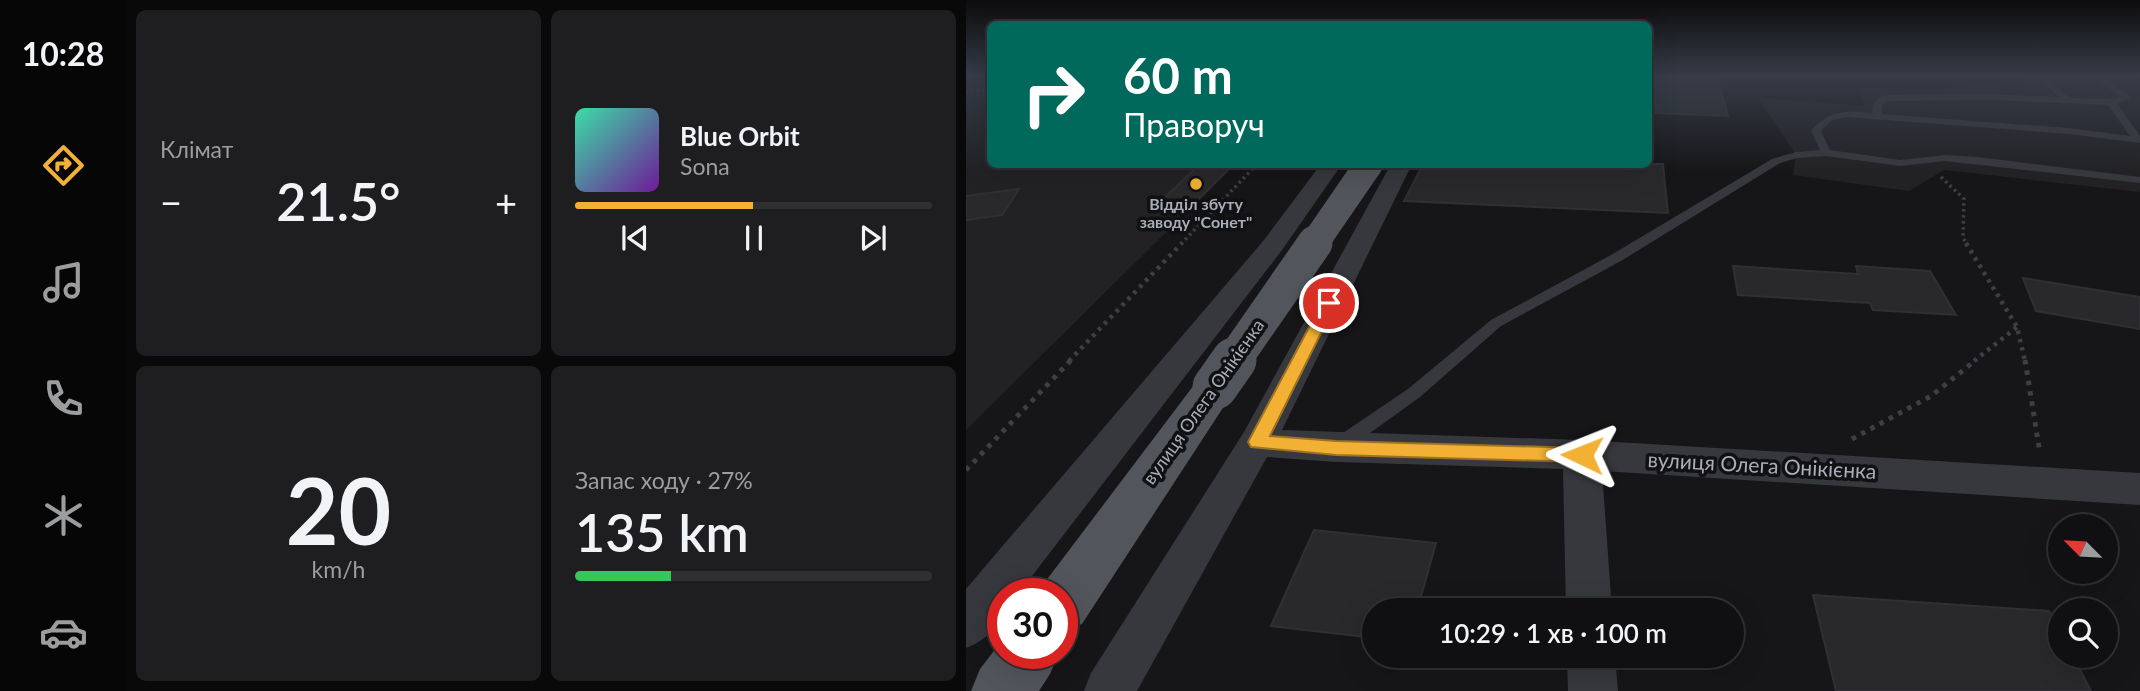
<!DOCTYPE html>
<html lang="uk">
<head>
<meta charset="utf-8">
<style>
	body { margin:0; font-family:Lato,sans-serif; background:#1e1e20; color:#f1f3f6; height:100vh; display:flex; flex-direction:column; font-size:26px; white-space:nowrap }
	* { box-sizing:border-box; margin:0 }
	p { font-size:23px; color:#9c9d9f }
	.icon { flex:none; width:38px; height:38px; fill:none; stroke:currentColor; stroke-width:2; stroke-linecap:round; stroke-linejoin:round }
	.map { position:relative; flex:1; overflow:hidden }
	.panel { display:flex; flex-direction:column; gap:10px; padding:10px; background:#09090a; width:840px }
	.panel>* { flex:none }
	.hud { position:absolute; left:21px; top:21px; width:665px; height:147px; border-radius:10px; box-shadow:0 7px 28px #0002,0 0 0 2px #303032; background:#00695c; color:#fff; overflow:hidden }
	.needle { width:46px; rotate:294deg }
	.fabs { position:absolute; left:1082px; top:514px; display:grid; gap:14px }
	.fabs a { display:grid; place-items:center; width:70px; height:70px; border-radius:50%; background:#101012; box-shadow:0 7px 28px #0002,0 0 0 2px #303032; font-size:35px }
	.speed { position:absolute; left:21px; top:578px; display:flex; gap:14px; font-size:35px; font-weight:700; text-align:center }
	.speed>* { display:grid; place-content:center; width:91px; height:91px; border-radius:50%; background:#101012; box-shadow:0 7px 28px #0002,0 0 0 2px #303032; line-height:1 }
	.speed .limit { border:10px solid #d22; background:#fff; color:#111 }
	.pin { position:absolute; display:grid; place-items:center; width:60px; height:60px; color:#fff; margin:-30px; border:4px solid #fff; border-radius:50%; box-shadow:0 2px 7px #0007 }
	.me { position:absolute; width:77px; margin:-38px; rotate:272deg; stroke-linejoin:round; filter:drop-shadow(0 0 5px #0008) }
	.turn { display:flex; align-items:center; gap:24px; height:147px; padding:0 21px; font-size:32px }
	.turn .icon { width:91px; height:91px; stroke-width:2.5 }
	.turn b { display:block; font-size:49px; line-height:60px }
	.big { font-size:52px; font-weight:600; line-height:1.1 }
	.panel .widget { flex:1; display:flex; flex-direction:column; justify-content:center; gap:10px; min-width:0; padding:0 24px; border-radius:10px; background:#1e1e20 }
	.panel .dial { align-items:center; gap:0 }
	.dial b { font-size:91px; line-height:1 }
	.song { display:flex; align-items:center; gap:21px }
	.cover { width:84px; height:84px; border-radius:10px; background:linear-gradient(135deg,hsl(160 70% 55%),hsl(280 70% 35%)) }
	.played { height:7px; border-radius:4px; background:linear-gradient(90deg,#f2b134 50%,#303032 50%) }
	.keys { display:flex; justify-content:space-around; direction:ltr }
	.heat { display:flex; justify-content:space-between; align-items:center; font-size:38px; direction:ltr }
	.charge { height:10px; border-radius:5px; background:linear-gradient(90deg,#34c759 27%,#303032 0) }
	.panel .tiles { flex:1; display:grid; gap:10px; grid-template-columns:repeat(2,1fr) }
	.trip { position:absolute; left:396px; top:598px; width:382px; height:70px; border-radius:35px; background:#101012; box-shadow:0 7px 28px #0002,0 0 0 2px #303032; font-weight:600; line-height:70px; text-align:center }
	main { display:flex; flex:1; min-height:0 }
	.dock { display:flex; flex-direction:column; width:126px; justify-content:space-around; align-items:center; background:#060607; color:#9c9d9f }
	.dock .icon { width:49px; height:49px }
	.dock .current { color:#f2b134 }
	.dock b { font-size:32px; color:#f1f3f6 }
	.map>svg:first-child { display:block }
	.built { fill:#222225 }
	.building { fill:#29292c; stroke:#303034; stroke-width:2 }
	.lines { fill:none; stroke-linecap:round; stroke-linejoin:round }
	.path-far3 { stroke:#3d3f44; stroke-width:2.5; stroke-dasharray:2 3.5; stroke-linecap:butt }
	.path-far2 { stroke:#3d3f44; stroke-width:3.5; stroke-dasharray:2.5 3.5; stroke-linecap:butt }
	.path-far1 { stroke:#3d3f44; stroke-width:4.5; stroke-dasharray:3.5 5; stroke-linecap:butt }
	.path { stroke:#3d3f44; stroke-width:5; stroke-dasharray:4.5 6; stroke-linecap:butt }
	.service { fill:#37383d; fill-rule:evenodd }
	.minor { fill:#37383d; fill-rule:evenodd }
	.primary { fill:#53555c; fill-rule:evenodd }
	.primary-bridge-far2 { stroke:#53555c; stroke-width:28 }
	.primary-bridge-far1 { stroke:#53555c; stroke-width:35 }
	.primary-bridge { stroke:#53555c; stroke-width:45 }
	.route { fill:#f2b134; stroke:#9d7322; stroke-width:2 }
	.poi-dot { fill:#f2b134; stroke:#111113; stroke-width:2.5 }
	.labels { text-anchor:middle; stroke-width:7; stroke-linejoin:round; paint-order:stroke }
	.far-poi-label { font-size:16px; font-weight:bold; fill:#a8adb8; stroke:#111113 }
	.street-label { font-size:18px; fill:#a8adb8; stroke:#111113 }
	.near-street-label { font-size:21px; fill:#a8adb8; stroke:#111113 }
</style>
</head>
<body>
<main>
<nav class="dock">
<b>10:28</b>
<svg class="icon current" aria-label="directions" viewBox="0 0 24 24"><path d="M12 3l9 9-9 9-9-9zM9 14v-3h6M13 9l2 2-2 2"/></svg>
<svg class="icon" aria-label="music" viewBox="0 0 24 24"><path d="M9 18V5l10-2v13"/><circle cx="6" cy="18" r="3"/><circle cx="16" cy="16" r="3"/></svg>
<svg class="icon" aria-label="phone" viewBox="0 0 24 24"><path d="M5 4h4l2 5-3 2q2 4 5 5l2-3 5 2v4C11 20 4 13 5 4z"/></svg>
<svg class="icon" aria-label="climate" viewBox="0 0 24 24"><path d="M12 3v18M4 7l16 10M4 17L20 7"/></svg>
<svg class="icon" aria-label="car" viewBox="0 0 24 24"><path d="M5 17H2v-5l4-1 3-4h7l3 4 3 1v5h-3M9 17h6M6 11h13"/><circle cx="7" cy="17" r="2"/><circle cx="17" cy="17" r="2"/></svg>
</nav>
<section class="panel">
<div class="tiles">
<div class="widget"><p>Клімат</p>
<div class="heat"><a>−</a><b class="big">21.5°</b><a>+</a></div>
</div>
<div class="widget">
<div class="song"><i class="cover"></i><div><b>Blue Orbit</b><p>Sona</p></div></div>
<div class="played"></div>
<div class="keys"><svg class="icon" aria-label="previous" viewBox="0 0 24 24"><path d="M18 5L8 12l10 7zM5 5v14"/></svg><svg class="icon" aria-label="pause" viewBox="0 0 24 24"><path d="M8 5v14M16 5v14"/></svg><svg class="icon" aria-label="next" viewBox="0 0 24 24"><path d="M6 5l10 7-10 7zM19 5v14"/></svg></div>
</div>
<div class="widget dial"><b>20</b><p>km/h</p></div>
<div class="widget"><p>Запас ходу · 27%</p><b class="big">135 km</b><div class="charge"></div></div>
</div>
</section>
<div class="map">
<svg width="1174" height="691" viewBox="0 0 1174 691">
	<rect width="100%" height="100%" fill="#161618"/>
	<path class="built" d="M0 75H24V164L268 165 0 430Z
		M1048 75H1174V192L978 170 943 191 827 175 830 155 792 98 899 106 891 88 958 89 1024 85 1059 87Z"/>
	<path class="building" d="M687 75H751L762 116 690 113Z
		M234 164H268L227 205 192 204Z
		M457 164H697L702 213 438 201Z
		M53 189 36 215 0 220V196Z
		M767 266 892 274 890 266 964 271 990 315 907 310 904 303 772 295Z
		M1057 278 1174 297V329L1070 311Z
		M348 530 470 543 451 611H408V638L305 626Z
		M847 595 1083 611 1094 631V656H1107L1125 691H870Z"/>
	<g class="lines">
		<path class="path-far3" d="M0 92 24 90"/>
		<path class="path-far2" d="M975 177 998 199 997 238 1001 244
			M215 244 291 164"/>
		<path class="path-far1" d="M1000 243 1051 327 1059 361
			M103 361 216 243
			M1008 361 1051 327"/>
		<path class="path" d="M1059 360 1074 453
			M886 439 965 396 1010 360
			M0 470 105 360"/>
		<path class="service" d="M1069 75H1078L1104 98 1145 99 1155 97 1125 75H1135L1166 98 1151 103 1174 136V143L1103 134 880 117 866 120 855 131 864 150 934 160 979 155 1012 157 1174 177V183L979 161 934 166 860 156 831 158 814 163 655 261 535 326 454 397 382 449 375 451 368 449 366 444 368 439 442 389 525 320 645 255 806 159 830 152 854 150 845 131C864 109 879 111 906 113L908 102 920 95 1024 94 1093 97ZM1024 100 1142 105 1164 136 1103 128 916 114V105L922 101Z"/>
		<path class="minor" d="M355 164H376L316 250 53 593H37C37 622 27 637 0 648V589L298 240Z
			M425 164H446L316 430 616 440 1174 473V505L636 471 646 611H600L597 469 370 462 301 457 171 691H118L125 673 278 432Z
			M601 656H649L652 691H602Z"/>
		<path class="primary" d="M249 372 264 377 270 387 264 397 116 624 96 632V593H73L76 586 234 377Z
			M37 639V653H93L84 674 73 691H5L14 669Z"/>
		<path class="primary-bridge-far2" d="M348 244 403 164"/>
		<path class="primary-bridge-far1" d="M267 361 349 243"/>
		<path class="primary-bridge" d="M249 387 268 360"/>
	</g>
	<linearGradient id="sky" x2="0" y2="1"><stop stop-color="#0c0c0d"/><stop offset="0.44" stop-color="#363c48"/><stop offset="1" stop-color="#363c48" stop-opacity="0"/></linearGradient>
	<rect width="1174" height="172" fill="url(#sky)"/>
	<path class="route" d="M363 299 370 303 304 436 370 441 616 448 623 450 626 455 623 460 616 462 370 455 285 447 282 442 356 303Z"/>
	<circle class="poi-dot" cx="230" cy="184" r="7"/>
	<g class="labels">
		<g class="far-poi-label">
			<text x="230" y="210">Відділ збуту<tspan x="230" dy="18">заводу "Сонет"</tspan></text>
		</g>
		<g class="street-label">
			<text transform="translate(238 402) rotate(-55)" y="6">вулиця Олега Онікієнка</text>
		</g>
		<g class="near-street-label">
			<text transform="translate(796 466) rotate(3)" y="7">вулиця Олега Онікієнка</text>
		</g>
	</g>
</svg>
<div class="fabs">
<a><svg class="needle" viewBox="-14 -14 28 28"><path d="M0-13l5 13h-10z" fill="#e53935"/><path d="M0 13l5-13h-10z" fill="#9c9d9f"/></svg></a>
<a><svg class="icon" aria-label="search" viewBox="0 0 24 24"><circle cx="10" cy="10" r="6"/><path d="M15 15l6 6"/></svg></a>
</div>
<div class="speed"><div class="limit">30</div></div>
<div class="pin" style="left:363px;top:303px;background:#d93025"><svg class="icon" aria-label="arrive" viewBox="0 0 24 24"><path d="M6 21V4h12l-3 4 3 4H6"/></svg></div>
<svg class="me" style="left:616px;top:455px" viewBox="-20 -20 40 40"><path d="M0-17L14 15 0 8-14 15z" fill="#f2b134" stroke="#fff" stroke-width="4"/></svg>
<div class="trip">10:29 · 1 хв · 100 m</div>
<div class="hud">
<div class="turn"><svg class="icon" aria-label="right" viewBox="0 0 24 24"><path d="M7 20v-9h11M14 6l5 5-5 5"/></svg><div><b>60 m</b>Праворуч</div></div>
</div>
</div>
</main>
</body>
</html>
